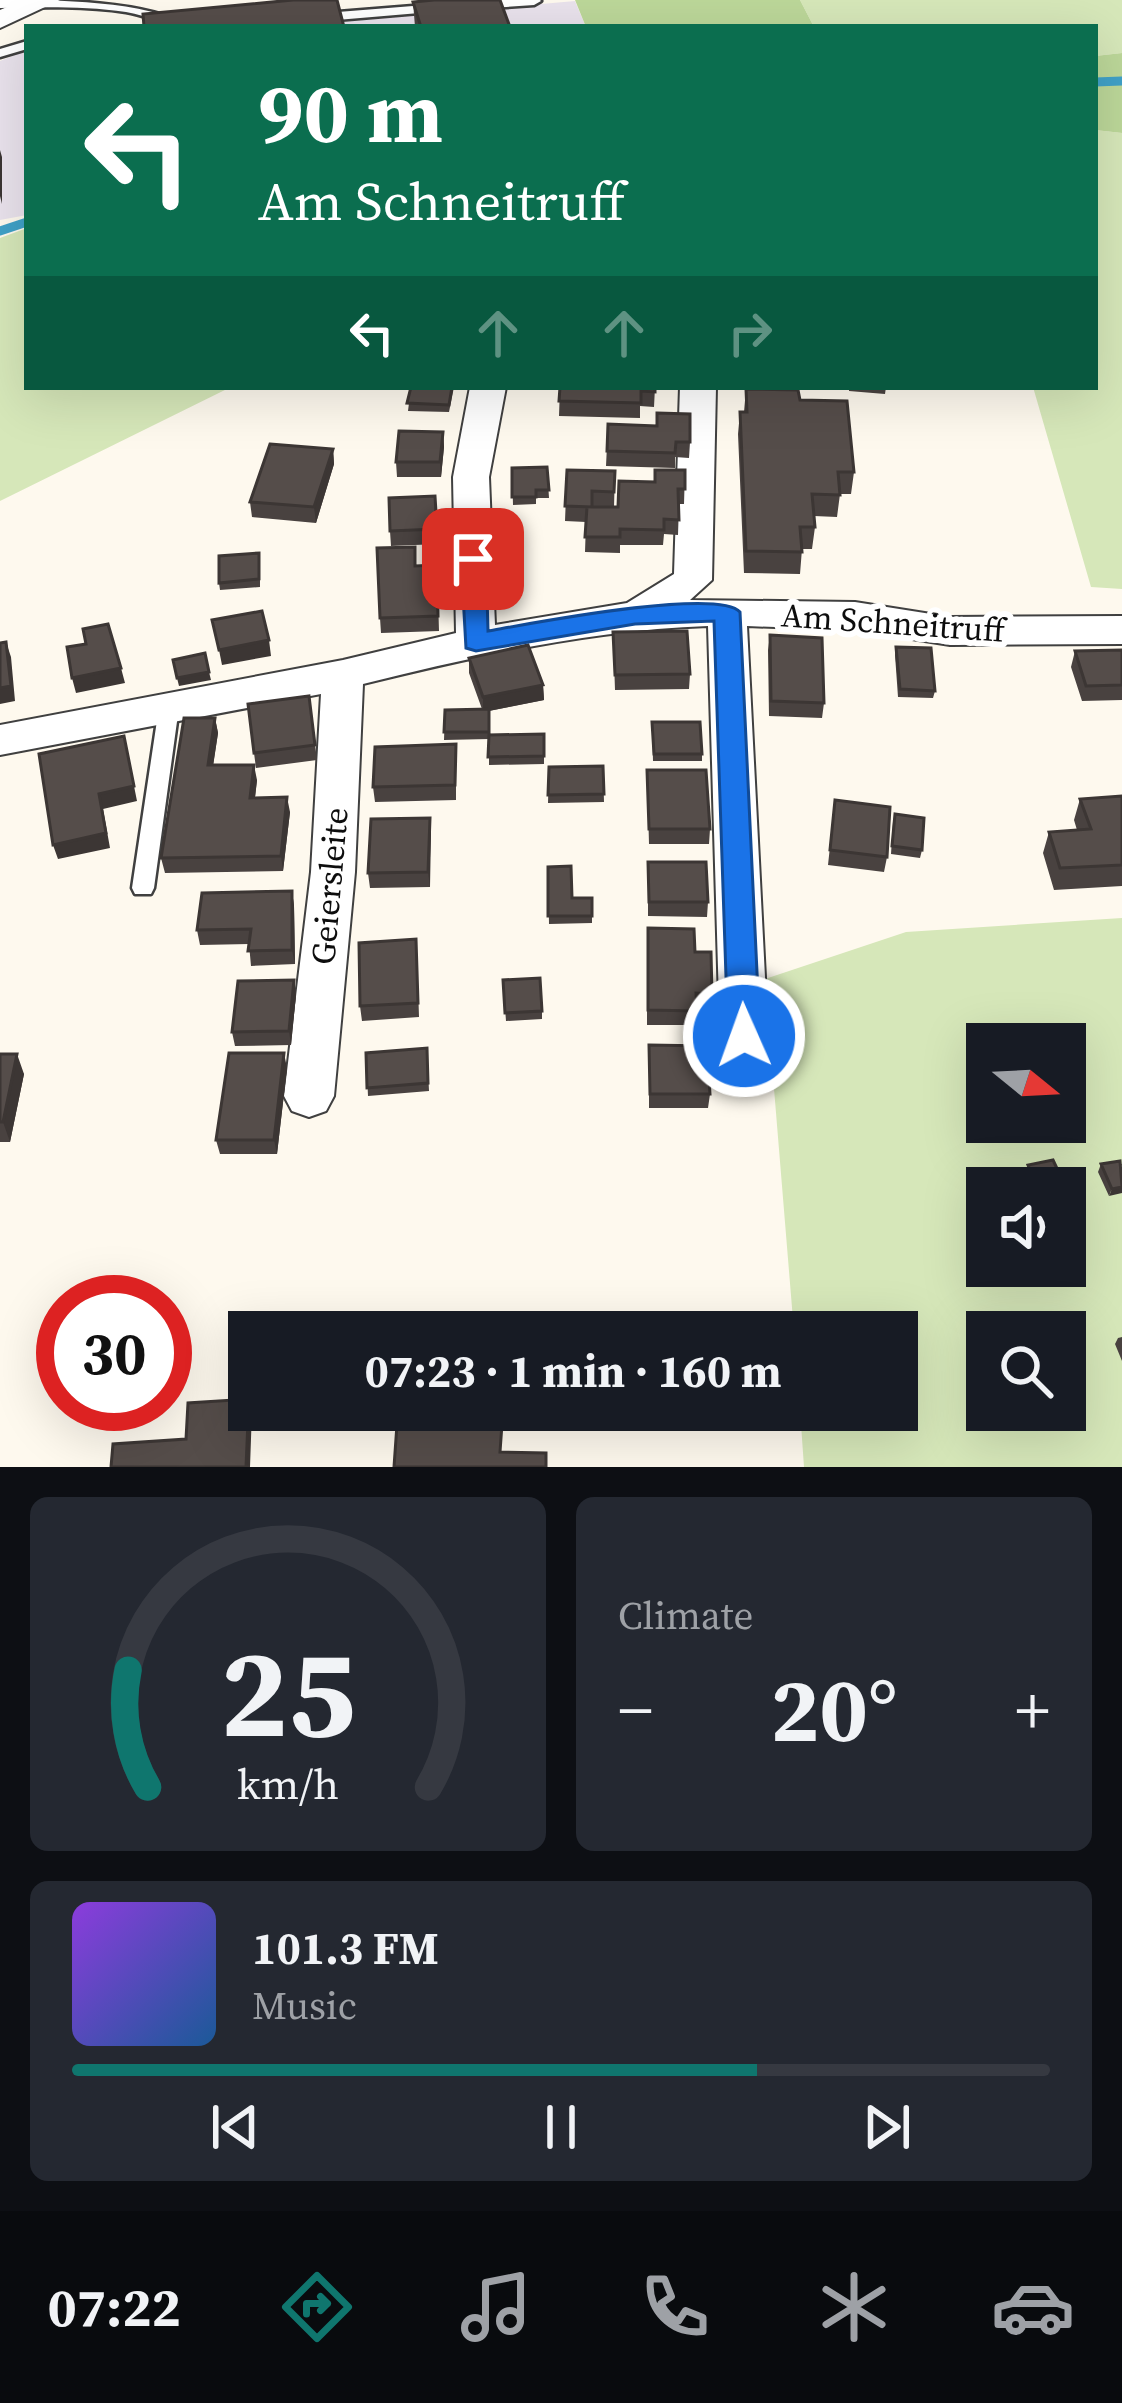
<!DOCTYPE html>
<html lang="en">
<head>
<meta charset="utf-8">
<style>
	body { margin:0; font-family:"Source Serif 4",serif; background:#242831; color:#f1f3f6; height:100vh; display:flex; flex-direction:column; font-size:45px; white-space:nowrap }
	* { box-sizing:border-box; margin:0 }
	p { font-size:39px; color:#9ea1a6 }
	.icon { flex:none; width:66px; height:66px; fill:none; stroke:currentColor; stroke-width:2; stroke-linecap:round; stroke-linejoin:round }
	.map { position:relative; height:1467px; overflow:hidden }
	.drawer { display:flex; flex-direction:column; gap:30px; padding:30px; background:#0d0f14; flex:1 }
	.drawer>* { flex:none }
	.banner { position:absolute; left:24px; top:24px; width:1074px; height:366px; border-radius:0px; box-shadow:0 12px 48px #0002; background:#0b6e4f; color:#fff; overflow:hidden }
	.needle { width:78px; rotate:108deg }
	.fabs { position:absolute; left:966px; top:1023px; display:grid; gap:24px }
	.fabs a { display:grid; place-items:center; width:120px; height:120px; border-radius:0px; background:#171b24; box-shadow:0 12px 48px #0002; font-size:60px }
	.speed { position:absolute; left:36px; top:1275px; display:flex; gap:24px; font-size:60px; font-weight:700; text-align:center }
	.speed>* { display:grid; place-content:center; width:156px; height:156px; border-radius:50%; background:#171b24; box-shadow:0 12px 48px #0002; line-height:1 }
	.speed .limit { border:18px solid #d22; background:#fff; color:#111 }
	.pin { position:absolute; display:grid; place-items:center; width:102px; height:102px; color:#fff; margin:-51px; border-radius:24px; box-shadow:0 6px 18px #0006 }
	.me { position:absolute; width:132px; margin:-66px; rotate:358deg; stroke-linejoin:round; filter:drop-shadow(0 0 9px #0008) }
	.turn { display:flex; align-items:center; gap:42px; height:252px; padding:0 36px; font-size:54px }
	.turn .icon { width:156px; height:156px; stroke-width:2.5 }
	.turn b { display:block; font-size:84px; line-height:102px }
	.lanes { display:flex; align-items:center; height:114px; padding:0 36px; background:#0003; justify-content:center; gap:60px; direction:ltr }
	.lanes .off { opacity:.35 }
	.big { font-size:90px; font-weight:700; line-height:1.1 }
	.drawer .card { flex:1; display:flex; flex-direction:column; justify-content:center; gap:18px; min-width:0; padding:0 42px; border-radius:18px; background:#242831 }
	.drawer .dial { align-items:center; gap:0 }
	.dial svg { height:312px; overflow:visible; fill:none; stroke:#363941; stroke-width:7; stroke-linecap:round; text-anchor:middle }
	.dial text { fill:#f1f3f6; stroke:none }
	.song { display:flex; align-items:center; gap:36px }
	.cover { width:144px; height:144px; border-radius:18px; background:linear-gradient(135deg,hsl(270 70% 55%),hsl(210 70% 35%)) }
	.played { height:12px; border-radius:6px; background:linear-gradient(90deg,#0f766e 70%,#363941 70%) }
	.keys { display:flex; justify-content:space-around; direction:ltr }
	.heat { display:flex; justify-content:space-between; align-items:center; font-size:66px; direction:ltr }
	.drawer .tiles { flex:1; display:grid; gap:30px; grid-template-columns:1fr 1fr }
	.card:last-child { grid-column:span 2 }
	.trip { position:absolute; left:228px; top:1311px; width:690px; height:120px; border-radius:0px; background:#171b24; box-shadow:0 12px 48px #0002; font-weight:700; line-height:120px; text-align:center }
	.tab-bar { display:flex; height:192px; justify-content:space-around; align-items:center; background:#090b0e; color:#9ea1a6 }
	.tab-bar .icon { width:84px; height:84px }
	.tab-bar .active { color:#0f766e }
	.tab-bar b { font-size:54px; color:#f1f3f6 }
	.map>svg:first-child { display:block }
	.industrial { fill:#e9e2ec }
	.green { fill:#d6e7b9; fill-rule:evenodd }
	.forest { fill:#bcd799 }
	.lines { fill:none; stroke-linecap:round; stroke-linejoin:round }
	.stream { stroke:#40a1c7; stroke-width:9 }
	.service-casing { stroke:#404040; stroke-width:5 }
	.minor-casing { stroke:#404040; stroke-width:4 }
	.service { fill:#fff; fill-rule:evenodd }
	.minor { fill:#fff; fill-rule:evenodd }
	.wall { fill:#494240 }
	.shaded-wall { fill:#3c3634 }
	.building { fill:#554d4a; stroke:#3c3634; stroke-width:3 }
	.route { fill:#1a73e8; stroke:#114b97; stroke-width:3 }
	.labels { text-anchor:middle; stroke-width:12; stroke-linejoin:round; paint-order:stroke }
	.street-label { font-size:33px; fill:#0d0d0d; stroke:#fff }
</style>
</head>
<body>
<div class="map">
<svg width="1122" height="1467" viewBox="0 0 1122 1467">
	<rect width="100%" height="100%" fill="#fef9ee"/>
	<path class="industrial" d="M575 1 586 27H286Z
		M27 50V215L0 220V61Z"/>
	<path class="green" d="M800 0H1122V53L1095 56V27H814Z
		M1095 130 1122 133V589L1091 587 1033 387H1095Z
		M27 228V387H231L0 501V238Z
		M1122 918V1467H804L800 1410H897V1332H794L765 979 906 932ZM987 1044H1065V1122H987ZM987 1188H1065V1266H987ZM987 1332H1065V1410H987Z"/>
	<path class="forest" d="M575 0H800L814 27H586Z
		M1122 53V133L1095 130V56Z"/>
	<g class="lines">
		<path class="stream" d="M1095 82 1122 81
			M0 231 27 222"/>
		<defs>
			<path id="service" d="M0 0C56 0 146 0 192 27 169 27 149 16 126 12 85 6 42 7 0 8Z
				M488 0H540L541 1 534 5 475 9 468 5Z
				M438 4 443 5V11L313 22 306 18 313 14Z
				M27 41V49L0 57V49Z
				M169 700 179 707 154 888 151 894H135L132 888 159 707Z"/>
			<path id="minor" d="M23 0H60L0 28V10Z
				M470 387H506L489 477 495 625 627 603 674 574 680 387H716L712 580 690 600 855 602 950 617 1122 616V644L950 645 855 630 747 626 768 1036 761 1050 744 1056 727 1050 720 1036 708 626C590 630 477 656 363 684L355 872 334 1096 326 1111 309 1117 292 1111 284 1096 311 872 321 694 0 755V725L343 660 456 633 453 477Z"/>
		</defs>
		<use href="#service" class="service-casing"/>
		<use href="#minor" class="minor-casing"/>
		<use href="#service" class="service"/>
		<use href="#minor" class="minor"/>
	</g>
	<path class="wall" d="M413 2 510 27H415Z
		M411 387H454L449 412 408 411Z
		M560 387H655L654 407 640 406V418L559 416Z
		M849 387H886L885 394 849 391Z
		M746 389 800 400 854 472 851 494H840L837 517 814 516 815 527 812 549H802L800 574 744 573 738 434 740 412H744Z
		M608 424 690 442 689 458 675 457V468L606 466Z
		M443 432 444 447 441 477H397L396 462Z
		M333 449 334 464 316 523 252 517 250 502Z
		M547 467 549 498H536V504L513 505 512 468Z
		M567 470 615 471 614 507H618L655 482 685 470 684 504H679L678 535 664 534 663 545H620V553L585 552 586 522 565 521Z
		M435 496 438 544 391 546 390 531Z
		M260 561V587L220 590 219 583Z
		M437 565 439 631 381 633 380 618 416 566Z
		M613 632 690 674 689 689 615 690Z
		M770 635 824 703 822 718 769 716 768 650Z
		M896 647 935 691 933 698 898 697 895 655Z
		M1122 650V700L1082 701 1071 667 1075 651Z
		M469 658 543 685 544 700 489 711V735L544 734V764L489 765V739L444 740 445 710 482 709 469 673Z
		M309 696 317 760 256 768 254 753Z
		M215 718 218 733 213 765 257 780 255 798 290 812 283 871 165 873 161 858Z
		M652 722 702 754V761H653Z
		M456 759V800L375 802 373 787Z
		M603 766 604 802 548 803 549 767Z
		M647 770 710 829 709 844H649Z
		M1122 796V886L1054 890 1043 853 1049 832 1077 830 1074 820 1080 799Z
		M835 800 887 857 884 872 828 865Z
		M430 818V887L370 888 368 873Z
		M893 822 922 850 920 858 891 854Z
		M648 862 708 902 707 917 648 916Z
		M548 867 572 898H592V923L549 924Z
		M292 891 294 906 295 964 251 966 249 944 200 945 197 930Z
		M647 943 695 952 712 994 711 1008H696L695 1025H647Z
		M417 954 419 1017 362 1021 360 1006Z
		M294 980 296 995 291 1045 235 1046 232 1032Z
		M503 980 542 1011V1019L506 1021Z
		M649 1045 710 1094 708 1108H649Z
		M427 1048 429 1091 368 1096 366 1053Z
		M0 1054 24 1074 10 1142H0Z
		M287 1068 277 1154H220L216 1140Z
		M1053 1160 1069 1194 1066 1201 1065 1188H1033L1026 1172 1028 1165Z
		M1101 1164H1122L1109 1196 1098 1172Z
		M1122 1337V1361L1115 1344 1118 1338Z"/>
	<path class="shaded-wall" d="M0 150 2 157V204L0 196Z
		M443 432 444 447 441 477 440 462Z
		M333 449 334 464 316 523 314 507Z
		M269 640 271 656 222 665 219 650Z
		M6 642 11 657 15 701 0 704V688Z
		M121 668 125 683 76 693 72 678Z
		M209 672 211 680 179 686 177 678Z
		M543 685 544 700 483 712V697Z
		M215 718 218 733 211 780 208 765Z
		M124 736 137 801 103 809 110 848 58 859 53 845 99 794Z
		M254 765 257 780 253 813 250 798Z
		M287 797 290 812 283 871 281 856Z
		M430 818 431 833 430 887 428 872Z
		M292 891 294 906 295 964 292 950Z
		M294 980 296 995 291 1045 289 1031Z
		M284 1053 287 1068 277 1154 274 1140Z
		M17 1054 24 1074 10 1142 3 1122Z
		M1122 1187V1193L1109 1196 1112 1189Z
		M249 1410H252L250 1467H246Z"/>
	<path class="building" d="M293 0H337L344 27H144L143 14Z
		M434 0H500L510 27H421L413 2Z
		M411 387H452L449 405 407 403Z
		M560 387H655V392L641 391V403L559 401Z
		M746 389 798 390 800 400 847 401 854 472H838L840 495 812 494 815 527H800L802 552 746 551 740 412H747Z
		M657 413 690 414V442H676L675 453 607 451 608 424 657 426Z
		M399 431 443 432 440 462H396Z
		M270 444 333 449 314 507 250 502Z
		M547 467 549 490H536V497H512V468Z
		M567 470 615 471 614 492 592 491V507L565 506Z
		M655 470H685V489H678L679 520 664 519V530L620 529V537H585L587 507H618L619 481 655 482Z
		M435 496 437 529 390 531 389 498Z
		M415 547V566L437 565 438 616 380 618 377 548Z
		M259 553V579L219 583V556Z
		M262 611 269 640 219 650 212 620Z
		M108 624 121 668 72 678 67 647 86 644 83 629Z
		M687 631 690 674 615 675 613 632Z
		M770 635 822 638 824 703 771 701Z
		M6 642 11 686 0 688V643Z
		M528 645 543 685 483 697 469 658Z
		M896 647 931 648 935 691 900 689Z
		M1122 650V685L1086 686 1075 651Z
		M205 653 209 672 177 678 173 660Z
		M309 696 315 745 254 753 248 704Z
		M489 709V732H444L445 710Z
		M184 718H215L208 765H254L250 798 287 797 281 856 161 858Z
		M652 722H700L702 754H654Z
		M544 734V756L488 757 489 735Z
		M124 736 134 786 99 794 106 833 53 845 39 754Z
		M456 744 455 785 373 787 375 747Z
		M603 766 604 794 548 795 549 767Z
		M647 770H706L710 829H649Z
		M1122 796V865L1060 868 1049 832 1091 829 1080 799Z
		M835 800 890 807 887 857 830 850Z
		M895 814 924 818 922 850 892 846Z
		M430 818 428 872 368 873 371 819Z
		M648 862H706L708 902H649Z
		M571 866 572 898H592V916H548V867Z
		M292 891V950L248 951 251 929 197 930 202 893Z
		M648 928 694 929 695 952H711L712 994 696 993 697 1011 648 1010Z
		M416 939 418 1003 360 1006 359 943Z
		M540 978 542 1011 505 1013 503 980Z
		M294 980 289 1031 232 1032 238 981Z
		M649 1045 707 1046 710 1094H650Z
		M427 1048 428 1083 367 1088 366 1053Z
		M229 1053H284L274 1140H216Z
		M0 1054H17L3 1122H0Z
		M1053 1160 1069 1194H1065V1188H1038L1028 1165Z
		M1120 1161 1122 1187 1112 1189 1101 1164Z
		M249 1399 246 1467H111L113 1444 186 1439 188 1403Z
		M398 1410H503L500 1452 546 1453V1467H394Z"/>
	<path class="route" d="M473 551 486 559 488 631C528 624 718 587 740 612L760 1036 755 1046 744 1050 733 1046 728 1036 714 621 635 624 476 651 466 648 461 559Z"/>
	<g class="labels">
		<g class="street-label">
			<text transform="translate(893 622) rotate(4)" y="12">Am Schneitruff</text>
			<text transform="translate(329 886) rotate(-85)" y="12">Geiersleite</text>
		</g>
	</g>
</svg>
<div class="fabs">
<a><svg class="needle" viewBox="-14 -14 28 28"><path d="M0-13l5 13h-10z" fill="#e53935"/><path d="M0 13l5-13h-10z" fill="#9ea1a6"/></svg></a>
<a><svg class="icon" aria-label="sound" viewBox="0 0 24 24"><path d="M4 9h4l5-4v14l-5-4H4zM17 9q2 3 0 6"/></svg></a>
<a><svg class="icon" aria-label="search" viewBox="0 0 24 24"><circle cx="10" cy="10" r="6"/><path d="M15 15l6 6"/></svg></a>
</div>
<div class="speed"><div class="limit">30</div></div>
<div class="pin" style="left:473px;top:559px;background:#d93025"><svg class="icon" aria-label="arrive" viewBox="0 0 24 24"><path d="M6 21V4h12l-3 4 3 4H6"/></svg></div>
<svg class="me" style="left:744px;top:1036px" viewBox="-20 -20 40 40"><circle r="17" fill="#1a73e8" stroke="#fff" stroke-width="3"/><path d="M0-11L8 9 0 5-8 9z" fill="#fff"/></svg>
<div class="trip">07:23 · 1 min · 160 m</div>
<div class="banner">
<div class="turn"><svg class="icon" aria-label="left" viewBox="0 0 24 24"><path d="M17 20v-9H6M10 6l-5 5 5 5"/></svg><div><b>90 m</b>Am Schneitruff</div></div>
<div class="lanes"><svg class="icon" aria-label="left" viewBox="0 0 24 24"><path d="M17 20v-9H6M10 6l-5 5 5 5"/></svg><svg class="icon off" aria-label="ahead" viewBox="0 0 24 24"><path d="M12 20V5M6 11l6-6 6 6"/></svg><svg class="icon off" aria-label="ahead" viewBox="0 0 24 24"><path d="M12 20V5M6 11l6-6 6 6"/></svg><svg class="icon off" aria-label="right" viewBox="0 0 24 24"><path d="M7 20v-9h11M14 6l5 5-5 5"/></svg></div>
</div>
</div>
<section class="drawer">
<div class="tiles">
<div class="card dial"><svg viewBox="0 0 100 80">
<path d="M14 69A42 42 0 1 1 86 69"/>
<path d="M14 69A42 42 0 0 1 9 39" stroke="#0f766e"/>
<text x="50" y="56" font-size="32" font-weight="700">25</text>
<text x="50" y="72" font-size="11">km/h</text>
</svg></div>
<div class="card"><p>Climate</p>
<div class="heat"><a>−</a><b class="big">20°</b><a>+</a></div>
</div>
<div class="card">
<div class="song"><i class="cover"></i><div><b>101.3 FM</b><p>Music</p></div></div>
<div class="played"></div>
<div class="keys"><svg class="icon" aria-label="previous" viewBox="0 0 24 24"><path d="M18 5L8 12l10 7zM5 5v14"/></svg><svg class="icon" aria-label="pause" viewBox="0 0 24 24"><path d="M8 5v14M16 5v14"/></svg><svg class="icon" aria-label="next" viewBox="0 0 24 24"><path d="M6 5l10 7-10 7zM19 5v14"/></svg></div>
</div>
</div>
</section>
<nav class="tab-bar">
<b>07:22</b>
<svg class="icon active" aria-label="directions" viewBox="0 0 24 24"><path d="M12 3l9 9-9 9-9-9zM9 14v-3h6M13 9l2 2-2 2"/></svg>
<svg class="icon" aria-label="music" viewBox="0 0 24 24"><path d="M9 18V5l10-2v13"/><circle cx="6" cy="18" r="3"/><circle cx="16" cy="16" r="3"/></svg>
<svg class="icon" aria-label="phone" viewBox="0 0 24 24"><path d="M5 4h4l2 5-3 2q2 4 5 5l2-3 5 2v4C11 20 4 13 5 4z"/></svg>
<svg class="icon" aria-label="climate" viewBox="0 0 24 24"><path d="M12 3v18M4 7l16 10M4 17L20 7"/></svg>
<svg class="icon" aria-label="car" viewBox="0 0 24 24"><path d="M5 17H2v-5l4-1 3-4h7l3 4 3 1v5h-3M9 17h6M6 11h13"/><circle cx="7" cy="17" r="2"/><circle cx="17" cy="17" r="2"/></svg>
</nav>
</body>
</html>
